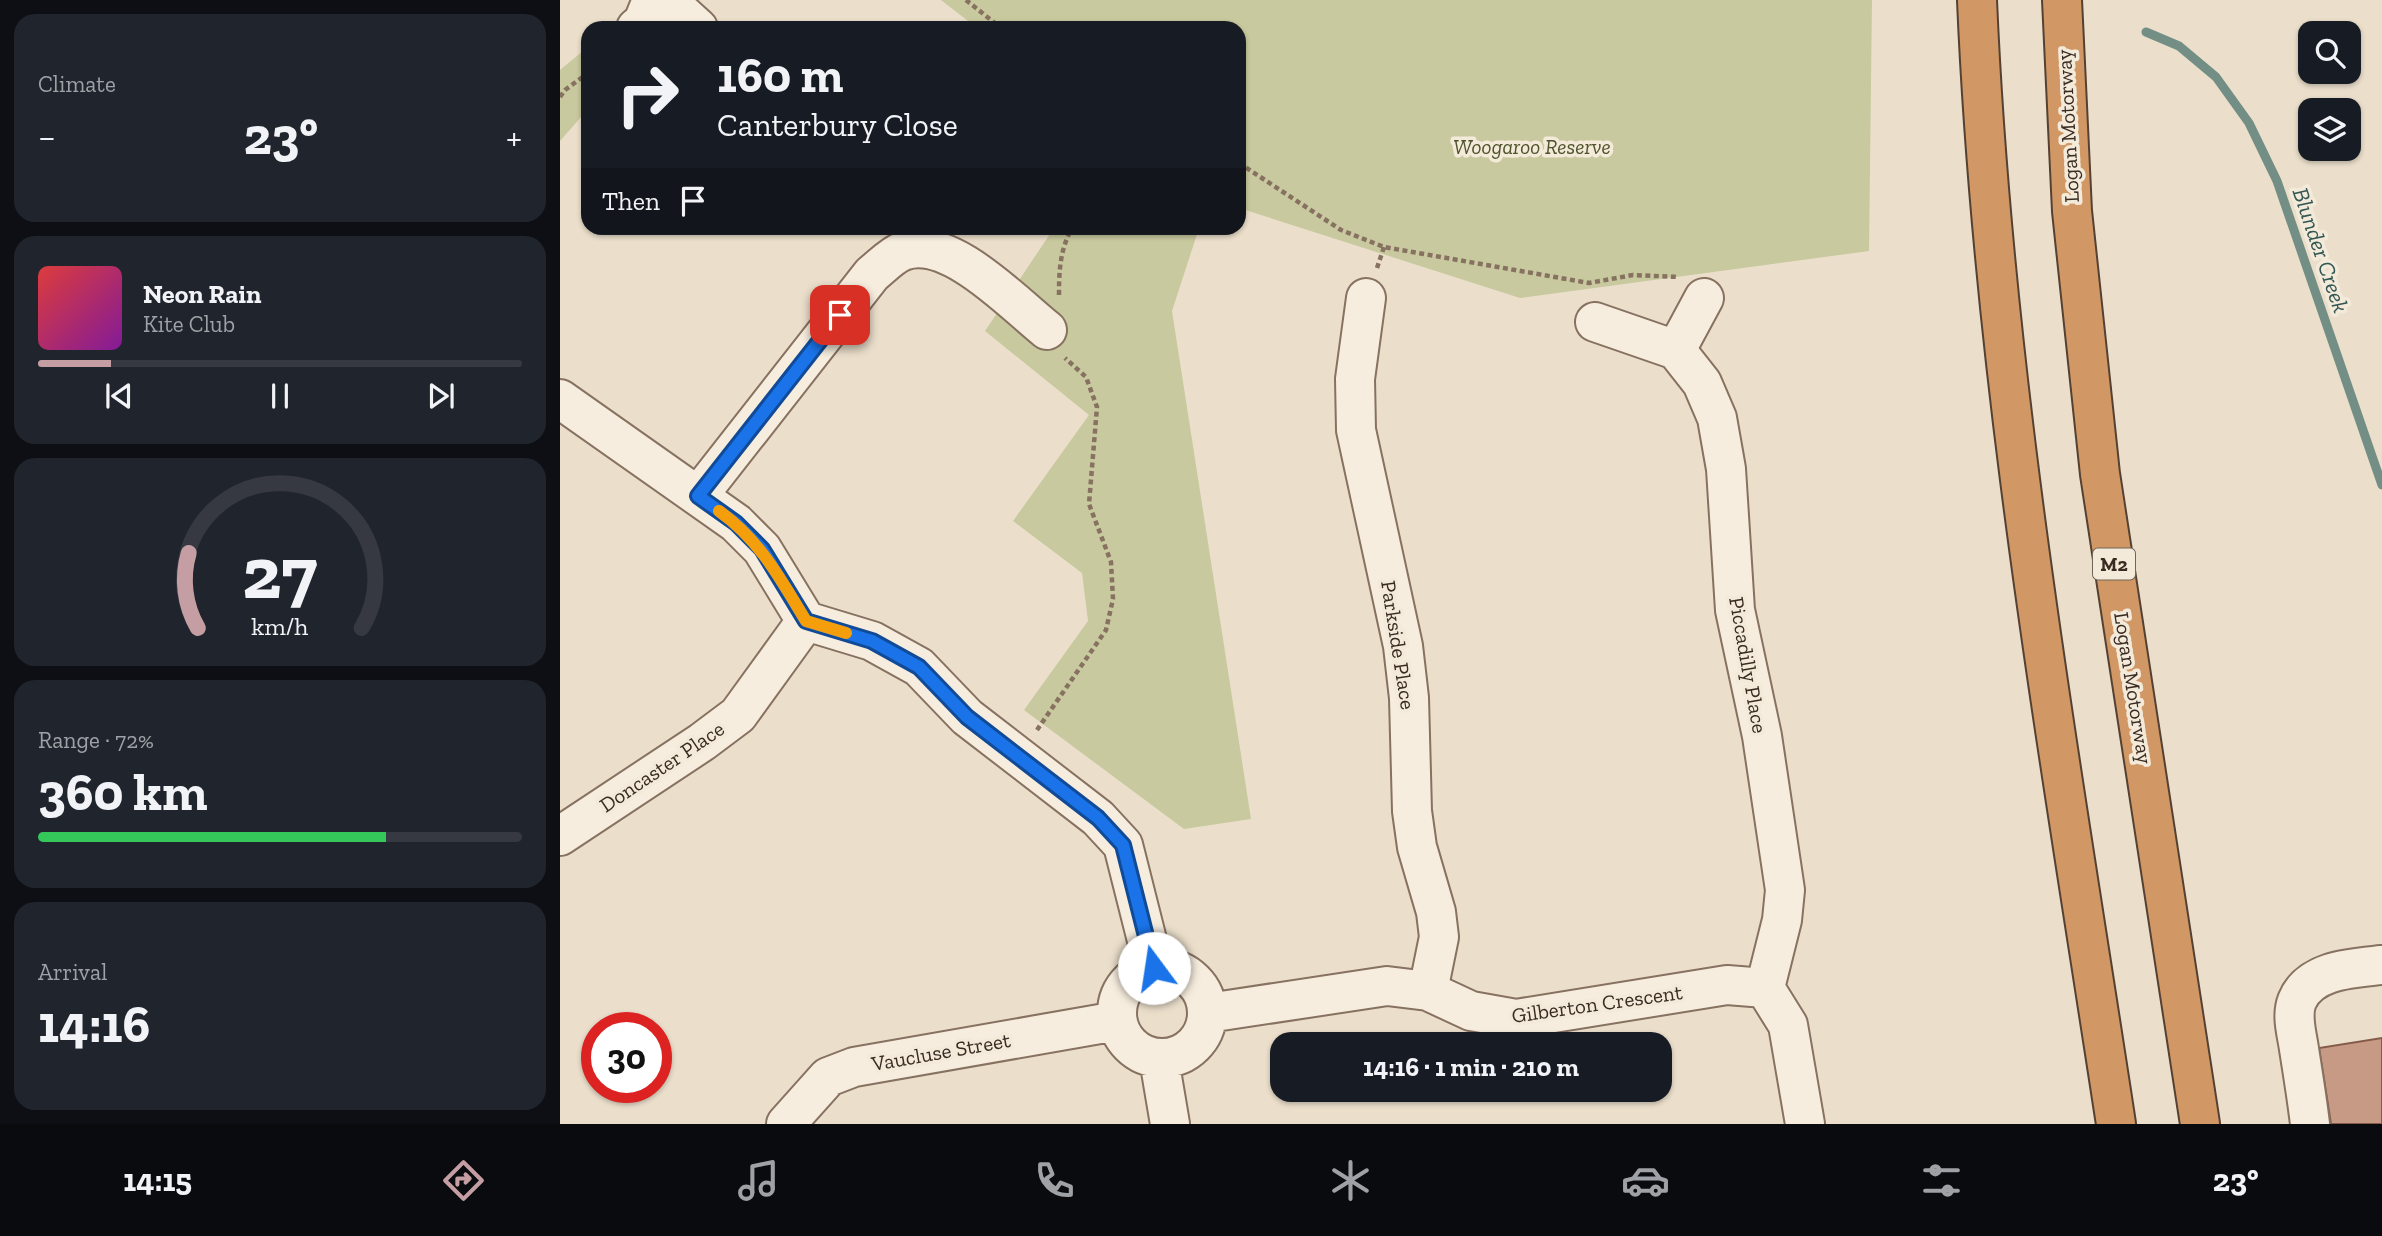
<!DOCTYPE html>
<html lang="en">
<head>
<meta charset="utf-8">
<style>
	body { margin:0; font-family:"Zilla Slab",serif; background:#20242c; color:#f1f3f6; height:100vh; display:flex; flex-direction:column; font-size:26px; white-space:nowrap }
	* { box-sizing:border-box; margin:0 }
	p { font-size:23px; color:#9ea1a6 }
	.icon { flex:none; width:38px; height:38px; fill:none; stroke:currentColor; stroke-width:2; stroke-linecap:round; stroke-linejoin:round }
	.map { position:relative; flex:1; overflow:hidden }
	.sheet { display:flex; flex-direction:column; gap:14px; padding:14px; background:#0d0f14; width:560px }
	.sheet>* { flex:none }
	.hud { position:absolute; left:21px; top:21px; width:665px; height:214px; border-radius:21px; box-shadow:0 2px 5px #0004; background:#171b24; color:#f1f3f6; overflow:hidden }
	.fabs { position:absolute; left:1738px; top:21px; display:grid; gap:14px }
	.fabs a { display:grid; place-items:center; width:63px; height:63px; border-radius:14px; background:#171b24; box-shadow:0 2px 5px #0004; font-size:35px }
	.speed { position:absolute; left:21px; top:1012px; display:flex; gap:14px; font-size:35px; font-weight:700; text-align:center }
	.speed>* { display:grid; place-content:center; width:91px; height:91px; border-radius:50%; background:#171b24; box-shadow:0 2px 5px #0004; line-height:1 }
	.speed .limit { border:10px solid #d22; background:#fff; color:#111 }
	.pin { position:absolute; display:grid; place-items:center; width:60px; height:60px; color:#fff; margin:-30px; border-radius:14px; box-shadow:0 4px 10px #0006 }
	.me { position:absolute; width:77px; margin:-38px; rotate:346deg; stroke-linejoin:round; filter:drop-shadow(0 0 5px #0008) }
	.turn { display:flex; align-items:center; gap:24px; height:147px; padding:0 21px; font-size:32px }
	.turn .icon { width:91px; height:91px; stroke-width:2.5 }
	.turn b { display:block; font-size:49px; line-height:60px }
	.then { display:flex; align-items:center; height:66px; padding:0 21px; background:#0003; gap:14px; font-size:26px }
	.big { font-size:52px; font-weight:800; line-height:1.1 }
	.sheet .card { flex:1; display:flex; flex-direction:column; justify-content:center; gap:10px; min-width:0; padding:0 24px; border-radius:21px; background:#20242c }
	.sheet .dial { align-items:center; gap:0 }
	.dial svg { height:182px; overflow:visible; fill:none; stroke:#363941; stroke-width:7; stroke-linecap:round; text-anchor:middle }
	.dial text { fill:#f1f3f6; stroke:none }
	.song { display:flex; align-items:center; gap:21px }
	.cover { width:84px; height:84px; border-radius:10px; background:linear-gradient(135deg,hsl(0 70% 55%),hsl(290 70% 35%)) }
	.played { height:7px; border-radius:4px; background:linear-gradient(90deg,#c59ea4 15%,#363941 15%) }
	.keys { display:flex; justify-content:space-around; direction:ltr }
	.heat { display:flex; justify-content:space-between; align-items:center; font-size:38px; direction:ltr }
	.charge { height:10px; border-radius:5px; background:linear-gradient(90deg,#34c759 72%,#363941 0) }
	.trip { position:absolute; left:710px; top:1032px; width:402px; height:70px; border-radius:21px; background:#171b24; box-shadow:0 2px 5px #0004; font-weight:800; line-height:70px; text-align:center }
	.dock { display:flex; height:112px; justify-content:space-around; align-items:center; background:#090b0e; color:#9ea1a6 }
	.dock .icon { width:49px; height:49px }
	.dock .on { color:#c59ea4 }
	.dock b { font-size:32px; color:#f1f3f6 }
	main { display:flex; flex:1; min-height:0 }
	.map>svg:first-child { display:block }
	.green { fill:#c8c99f }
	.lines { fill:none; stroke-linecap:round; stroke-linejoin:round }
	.stream { stroke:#728e85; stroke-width:9 }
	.building { fill:#c69a85; stroke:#845b48; stroke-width:2 }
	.minor-casing { stroke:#877160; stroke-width:42 }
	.highway-casing { stroke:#554134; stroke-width:42 }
	.path { stroke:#877160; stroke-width:4.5; stroke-dasharray:5 3.5; stroke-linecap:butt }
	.minor { stroke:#f6edde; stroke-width:38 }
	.highway { stroke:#d19865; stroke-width:38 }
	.route-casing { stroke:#114b97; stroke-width:18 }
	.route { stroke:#1a73e8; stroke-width:12 }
	.slow { stroke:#f59e0b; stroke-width:12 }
	.labels { text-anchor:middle; stroke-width:7; stroke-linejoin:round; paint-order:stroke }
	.shield { fill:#f3eada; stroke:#716459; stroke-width:2 }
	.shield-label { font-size:19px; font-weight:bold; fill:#392b22 }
	.street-label { font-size:21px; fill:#392b22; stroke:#f3eada }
	.park-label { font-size:21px; font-style:italic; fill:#4d532b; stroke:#f3eada }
	.water-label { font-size:23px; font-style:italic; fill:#335752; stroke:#f3eada }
</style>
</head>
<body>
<main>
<section class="sheet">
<div class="card"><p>Climate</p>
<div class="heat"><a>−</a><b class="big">23°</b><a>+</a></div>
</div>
<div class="card">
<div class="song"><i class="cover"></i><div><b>Neon Rain</b><p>Kite Club</p></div></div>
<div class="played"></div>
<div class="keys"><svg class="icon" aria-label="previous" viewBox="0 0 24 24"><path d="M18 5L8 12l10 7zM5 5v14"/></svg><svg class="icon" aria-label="pause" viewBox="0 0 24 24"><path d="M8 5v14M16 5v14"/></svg><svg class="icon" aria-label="next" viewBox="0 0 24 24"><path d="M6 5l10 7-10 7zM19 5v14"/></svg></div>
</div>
<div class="card dial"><svg viewBox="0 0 100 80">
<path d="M14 69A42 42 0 1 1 86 69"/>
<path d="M14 69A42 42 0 0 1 10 36" stroke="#c59ea4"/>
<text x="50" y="56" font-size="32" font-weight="700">27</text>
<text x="50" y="72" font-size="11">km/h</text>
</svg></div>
<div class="card"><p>Range · 72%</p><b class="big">360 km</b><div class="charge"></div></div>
<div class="card"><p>Arrival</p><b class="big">14:16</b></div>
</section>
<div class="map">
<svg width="1822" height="1124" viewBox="0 0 1822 1124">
	<rect width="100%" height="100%" fill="#ebdfcb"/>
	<path class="green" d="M381 0H1312L1309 251 960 298 679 208V28H417Z
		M23 51 28 55V109L0 141V70Z
		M494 228H639L612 311 691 819 624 829 464 710 528 621 522 573 453 521 529 415 425 331Z"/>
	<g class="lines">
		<path class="stream" d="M1586 32 1619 46 1656 77 1689 123 1717 181 1822 485"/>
	</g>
	<path class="building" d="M1822 1038V1124H1771L1759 1048Z"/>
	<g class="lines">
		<defs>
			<path id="minor" d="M107 0 138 28
				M76 28 83 22 92 0
				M806 298 795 379 796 430 843 646 849 698 852 811 857 847 876 912 879 937 868 991
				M1035 322 1116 350 1142 383 1157 418 1166 469 1175 610 1202 736 1225 890 1222 920 1205 988
				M1116 350 1144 298
				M0 399 176 523 202 549 246 621 312 641 359 667 407 717 538 818 563 845 594 968
				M138 496 312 274C321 267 332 255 343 251 389 234 453 303 487 330
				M0 836 142 742 178 715 246 621
				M557 1013a45 45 0 1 1 90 0a45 45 0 1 1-90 0Z
				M648 1013 827 986 868 991 911 1011 956 1019 1167 985 1205 988 1228 1025 1245 1124
				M599 1059 610 1124
				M226 1124 268 1077 294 1067 557 1021
				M1750 1124C1747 1099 1743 1074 1739 1049 1737 1034 1731 1016 1737 1001 1750 969 1794 968 1822 965"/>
			<path id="highway" d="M1417 0C1433 377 1499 751 1556 1124
				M1502 0 1512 211 1540 474 1640 1124"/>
		</defs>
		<use href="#minor" class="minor-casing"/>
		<use href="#highway" class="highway-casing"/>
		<path class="path" d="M406 0 441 28
			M0 97 5 90 28 73
			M679 163 781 230 824 247 1029 283 1073 275 1119 277
			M817 268 824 247
			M499 295C499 270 500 250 512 228
			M477 730 546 630 553 599 551 562 529 504 537 407 526 377 505 358"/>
		<use href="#minor" class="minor"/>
		<use href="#highway" class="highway"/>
	</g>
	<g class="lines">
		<defs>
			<path id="route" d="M280 315 138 496 176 523 202 549 246 621 312 641 359 667 407 717 538 818 563 845 594 968"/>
		</defs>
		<use href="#route" class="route-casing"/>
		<use href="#route" class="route"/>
		<path class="slow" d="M159 511C200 540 221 580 246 621L286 633"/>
	</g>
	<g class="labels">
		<rect class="shield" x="1533" y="548.5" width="42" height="31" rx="5"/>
		<g class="shield-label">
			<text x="1554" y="571">M2</text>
		</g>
		<g class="street-label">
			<text transform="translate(1508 126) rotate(-93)" y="7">Logan Motorway</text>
			<text transform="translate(838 645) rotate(81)" y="7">Parkside Place</text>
			<text transform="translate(1188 665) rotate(80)" y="7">Piccadilly Place</text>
			<text transform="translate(1573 688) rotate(81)" y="7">Logan Motorway</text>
			<text transform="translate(102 767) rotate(-34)" y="7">Doncaster Place</text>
			<text transform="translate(1037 1004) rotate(-8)" y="7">Gilberton Crescent</text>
			<text transform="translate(381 1052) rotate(-10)" y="7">Vaucluse Street</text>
		</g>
		<g class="park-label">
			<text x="972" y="154">Woogaroo Reserve</text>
		</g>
		<g class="water-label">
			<text transform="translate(1761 250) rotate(71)" y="8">Blunder Creek</text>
		</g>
	</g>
</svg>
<div class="fabs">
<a><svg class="icon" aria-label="search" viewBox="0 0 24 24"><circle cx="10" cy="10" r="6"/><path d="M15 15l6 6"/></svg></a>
<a><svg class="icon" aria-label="layers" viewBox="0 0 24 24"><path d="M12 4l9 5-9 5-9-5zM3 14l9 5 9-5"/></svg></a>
</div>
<div class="speed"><div class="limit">30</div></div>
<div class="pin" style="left:280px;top:315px;background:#d93025"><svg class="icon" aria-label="arrive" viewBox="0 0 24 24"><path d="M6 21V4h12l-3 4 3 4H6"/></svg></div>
<svg class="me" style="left:594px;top:968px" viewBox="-20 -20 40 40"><circle r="19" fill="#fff"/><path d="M0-13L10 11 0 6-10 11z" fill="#1a73e8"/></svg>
<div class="trip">14:16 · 1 min · 210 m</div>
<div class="hud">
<div class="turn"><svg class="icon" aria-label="right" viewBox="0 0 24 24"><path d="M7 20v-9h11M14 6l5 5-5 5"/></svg><div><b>160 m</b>Canterbury Close</div></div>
<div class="then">Then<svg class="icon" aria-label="arrive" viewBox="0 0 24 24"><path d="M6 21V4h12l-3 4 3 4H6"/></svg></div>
</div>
</div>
</main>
<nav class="dock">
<b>14:15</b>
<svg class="icon on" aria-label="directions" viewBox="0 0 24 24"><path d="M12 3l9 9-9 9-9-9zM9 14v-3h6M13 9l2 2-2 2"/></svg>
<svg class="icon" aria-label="music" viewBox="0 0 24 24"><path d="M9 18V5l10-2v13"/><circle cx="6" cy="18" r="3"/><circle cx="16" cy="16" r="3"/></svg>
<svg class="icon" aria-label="phone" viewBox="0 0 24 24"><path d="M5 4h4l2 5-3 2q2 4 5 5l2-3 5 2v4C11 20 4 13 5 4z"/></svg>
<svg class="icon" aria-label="climate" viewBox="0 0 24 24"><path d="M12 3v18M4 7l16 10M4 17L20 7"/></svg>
<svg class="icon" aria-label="car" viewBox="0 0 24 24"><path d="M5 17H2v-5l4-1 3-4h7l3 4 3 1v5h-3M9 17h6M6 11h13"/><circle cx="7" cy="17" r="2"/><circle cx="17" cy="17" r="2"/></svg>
<svg class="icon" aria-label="filters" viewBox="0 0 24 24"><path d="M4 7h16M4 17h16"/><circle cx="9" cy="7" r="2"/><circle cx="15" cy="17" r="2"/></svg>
<b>23°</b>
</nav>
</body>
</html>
